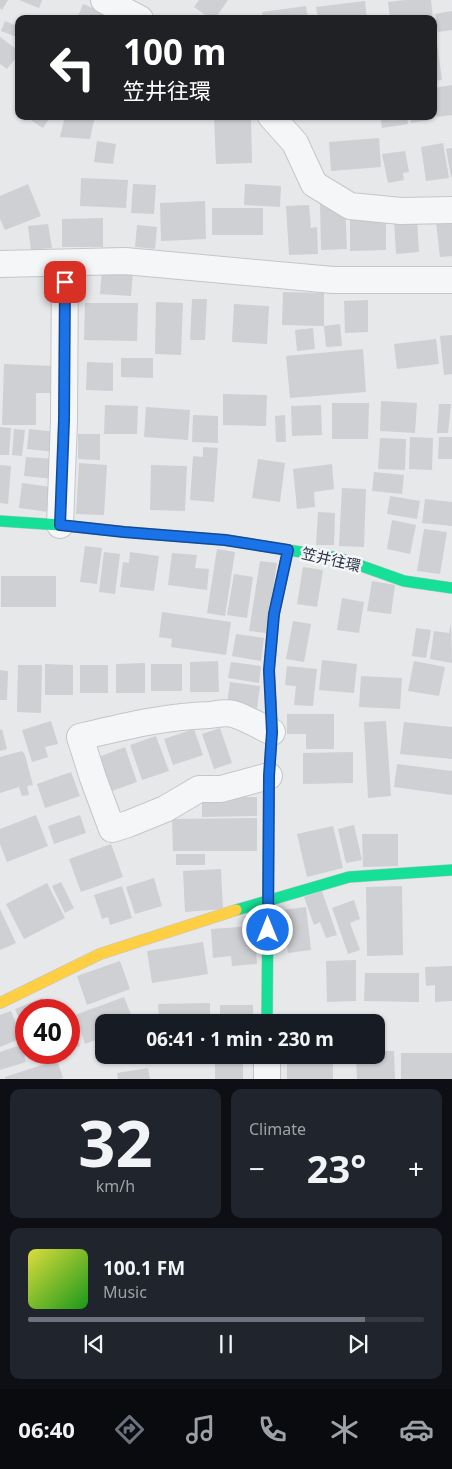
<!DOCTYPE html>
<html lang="en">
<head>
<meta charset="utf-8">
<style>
	body { margin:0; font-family:"Noto Sans","Noto Sans JP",sans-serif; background:#20242c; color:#f1f3f6; height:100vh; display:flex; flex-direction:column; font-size:19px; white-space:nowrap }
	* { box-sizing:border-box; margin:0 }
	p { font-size:16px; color:#9ea1a6 }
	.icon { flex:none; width:28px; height:28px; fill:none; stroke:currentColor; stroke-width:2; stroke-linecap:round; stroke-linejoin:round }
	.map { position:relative; height:1079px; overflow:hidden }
	.sheet { display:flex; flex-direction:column; gap:10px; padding:10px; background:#0d0f14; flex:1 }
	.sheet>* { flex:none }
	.banner { position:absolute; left:15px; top:15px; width:422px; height:105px; border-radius:10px; box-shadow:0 1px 4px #0004; background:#202124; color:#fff; overflow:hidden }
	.speed { position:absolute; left:15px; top:999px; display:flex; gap:10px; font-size:25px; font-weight:700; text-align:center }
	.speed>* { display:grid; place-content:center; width:65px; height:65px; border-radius:50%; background:#171b24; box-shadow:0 1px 4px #0004; line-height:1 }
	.speed .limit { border:8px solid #d22; background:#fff; color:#111 }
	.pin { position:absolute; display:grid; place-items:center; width:42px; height:42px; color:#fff; margin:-21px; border-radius:10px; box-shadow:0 2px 8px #0006 }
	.me { position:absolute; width:55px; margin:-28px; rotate:0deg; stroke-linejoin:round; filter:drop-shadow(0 0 4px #0008) }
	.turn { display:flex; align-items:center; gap:18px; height:105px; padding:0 25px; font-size:22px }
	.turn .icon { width:65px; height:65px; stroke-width:2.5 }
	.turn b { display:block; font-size:35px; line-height:42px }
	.big { font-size:38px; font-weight:700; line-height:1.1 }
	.sheet .card { flex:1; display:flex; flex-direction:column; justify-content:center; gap:8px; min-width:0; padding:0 18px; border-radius:10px; background:#20242c }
	.sheet .dial { align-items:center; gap:0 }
	.dial b { font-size:65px; line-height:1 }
	.song { display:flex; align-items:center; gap:15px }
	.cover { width:60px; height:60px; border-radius:8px; background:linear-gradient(135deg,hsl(60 70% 55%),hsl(120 70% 35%)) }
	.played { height:5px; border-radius:2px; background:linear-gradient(90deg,#6c737f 85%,#363941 85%) }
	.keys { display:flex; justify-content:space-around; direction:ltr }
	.heat { display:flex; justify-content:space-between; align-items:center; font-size:28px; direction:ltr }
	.sheet .tiles { flex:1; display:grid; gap:10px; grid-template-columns:1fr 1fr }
	.card:last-child { grid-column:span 2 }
	.trip { position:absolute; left:95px; top:1014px; width:290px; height:50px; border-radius:10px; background:#171b24; box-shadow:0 1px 4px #0004; font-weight:700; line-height:50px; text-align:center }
	.tabs { display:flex; height:80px; justify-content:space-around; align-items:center; background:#090b0e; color:#9ea1a6 }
	.tabs .icon { width:35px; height:35px }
	.tabs .selected { color:#6c737f }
	.tabs b { font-size:22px; color:#f1f3f6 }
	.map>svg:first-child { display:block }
	.building { fill:#ced0d3 }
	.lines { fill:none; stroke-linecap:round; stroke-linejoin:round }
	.street-casing { stroke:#c4c6c8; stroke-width:28 }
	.fast-casing { stroke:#c4c6c8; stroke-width:12 }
	.slow-casing { stroke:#c4c6c8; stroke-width:12 }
	.jam-casing { stroke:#c4c6c8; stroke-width:12 }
	.street { stroke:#f5f6f7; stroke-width:26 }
	.fast { stroke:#16e098; stroke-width:11 }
	.slow { stroke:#ffcf43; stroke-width:11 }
	.jam { stroke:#f24e42; stroke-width:11 }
	.route-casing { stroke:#114b97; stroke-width:12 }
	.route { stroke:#1a73e8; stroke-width:9 }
	.labels { text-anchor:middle; stroke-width:5; stroke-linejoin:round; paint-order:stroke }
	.street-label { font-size:15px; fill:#2b3445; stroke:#f4f6f9 }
</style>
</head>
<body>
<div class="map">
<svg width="452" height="1079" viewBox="0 0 452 1079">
	<rect width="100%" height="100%" fill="#e6e8ea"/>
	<path class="building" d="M0 0H8L2 10 0 8Z
		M19 0H42L39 8Z
		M199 0H228L215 19H211L194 7Z
		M406 0H431L433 19H390L388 2Z
		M365 1 367 19H318L316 7Z
		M83 4 109 15 108 19H77Z
		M306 6 308 19H251V18L263 16 262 12Z
		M452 11V30L438 32 435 14Z
		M5 21 19 27V38L1 31Z
		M434 36H436L442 80 434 81Z
		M0 37 19 51V54L7 69 0 64Z
		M452 85V115L437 117 434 99V88Z
		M25 116H51L43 128Z
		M65 116H95L90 139 60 137Z
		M214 116H251L252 163 216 164Z
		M380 116H407L408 124 382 128Z
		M410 116H433L434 119 411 123Z
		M379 138 381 167 331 171 329 142Z
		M97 141 116 144 113 164 94 162Z
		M443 143 449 178 426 181 421 147Z
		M452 148V177H451L446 149Z
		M405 151 409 172 403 173 404 180 388 183 382 154Z
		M81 178 128 180 126 208 80 206Z
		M28 184 41 216 5 230 0 219V196Z
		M133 184 156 185 154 214 131 213Z
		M245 184 281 186 280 207 244 205Z
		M205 201 206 239 161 241 160 203Z
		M345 203 347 249 321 250 320 204Z
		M309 205 311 228 317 227 318 254 289 255 286 206Z
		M212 208H263V235H212Z
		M350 217H386V250L350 251Z
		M103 218V247H62V219Z
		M417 219 419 252 396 254 394 220Z
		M452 220V256L440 257 436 222Z
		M48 224 52 248 31 250 28 226Z
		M137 225 157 227 155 249 135 247Z
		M102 270 133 273 131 296 100 294Z
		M283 292 324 293V326L282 325Z
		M192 299H207L205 340H190Z
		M368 300V332L345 333 344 301Z
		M156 302 183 303 181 355 155 354Z
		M85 303H138L137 341 84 340Z
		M234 304 269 306 267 344 232 342Z
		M340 324 342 346 326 347 324 326Z
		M313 328 315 349 297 351 295 330Z
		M452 335V374L444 375 440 336Z
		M436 339 439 364 397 369 394 344Z
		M363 349 366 392 290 398 286 356Z
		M121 358H153V378L121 377Z
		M87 362 113 363V391L86 390Z
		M4 364 53 366 52 393H36V425H2Z
		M223 394 267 395 266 426 223 425Z
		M381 401 417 403 415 433 380 431Z
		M332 403H369L368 439H332Z
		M439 404H451L448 433H437Z
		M105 405 138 406 137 434H104Z
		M321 405 322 435 292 436 291 406Z
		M146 407 190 410 188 440 144 437Z
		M193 415 218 416V443L192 442Z
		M285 415 286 442H276L275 416Z
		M0 427 11 428 9 455H0Z
		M14 429 25 430 22 456 12 455Z
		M29 429 57 432 55 452 27 449Z
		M78 434H100V460L78 459Z
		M410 437 433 438 432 470 409 469Z
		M439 437H452V459H438Z
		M380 438 406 439 405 470 378 469Z
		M203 447 218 448 214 502 190 500 193 456 203 457Z
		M26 457 55 459 53 479 24 476Z
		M258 459 285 463 280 502 252 498Z
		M79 463 107 465 104 515 76 514Z
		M332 464 334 489 314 492 315 507 297 509 293 469Z
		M0 465 11 466 8 504 0 503Z
		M151 465 187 466 185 511 150 510Z
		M374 472 404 475 402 494 372 491Z
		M22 483 51 487 49 512 19 508Z
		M342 488 366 489 364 547 339 546Z
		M390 496 420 501 417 519 387 514Z
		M425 499 452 502V526L422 523Z
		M318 512 335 513 334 545H316Z
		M392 520 416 525 410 554 387 549Z
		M424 529 447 532 440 574 417 571Z
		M85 546 102 548 97 584 80 582Z
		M217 549 235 552 225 616 207 613Z
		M104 552 120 554 115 594 99 592Z
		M130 552 159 556 154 591 120 587 123 562 129 563Z
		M172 553 197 555 195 568 209 569 207 590 168 585Z
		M260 561 277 563 266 633 249 631Z
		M303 567 323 570 317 607 297 604Z
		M234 574 253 577 247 618 227 615Z
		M1 576H56V607H1Z
		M372 581 395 585 391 614 367 611Z
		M342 598 364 602 359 633 337 630Z
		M162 612 231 622 226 655 171 647 172 639 159 637Z
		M293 621 311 624 304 662 286 659Z
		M451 623 452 663 430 659 434 631 449 633Z
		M416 628 431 630 426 658 412 656Z
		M236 634 264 638 261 661 232 656Z
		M322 660 357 664 354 693 319 690Z
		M218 661 219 692H190V662Z
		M414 661 445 667 439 696 408 691Z
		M231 662 261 666 259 683 228 678Z
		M145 663V693H116V664Z
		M45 664 73 665V695H45Z
		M151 664H182V691H151Z
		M18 665H42L41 713 17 712Z
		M80 665H108V693H80Z
		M287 666 317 669 313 706 294 705 296 686 285 685Z
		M0 670 8 671 7 700H0Z
		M361 676 402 678 400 709 359 707Z
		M230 682 260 686 257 708 227 704Z
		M287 714H334V749H306V734H287Z
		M51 721 58 744 45 747 48 757 32 762 22 730Z
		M386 721 391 796 368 798 364 722Z
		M404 722 452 727V759L400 754Z
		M220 728 232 763 214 769 202 734Z
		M2 729 7 749 0 751V730Z
		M194 729 203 755 173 765 164 739Z
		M156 736 169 771 142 780 130 745Z
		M125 747 137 782 109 792 96 758Z
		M22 751 25 755 33 785 27 786 29 795 22 796 19 787 0 793V757Z
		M353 752V783L303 784V753Z
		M397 764 452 771V795L394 787Z
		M71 772 80 796 45 808 37 784Z
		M202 797H257V816L202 817Z
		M36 815 48 846 7 862 0 844V829Z
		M80 815 86 833 54 844 48 826Z
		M257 818V851H173L172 819Z
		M354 825 362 860 346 863 338 829Z
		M333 826 343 868 307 877 297 834Z
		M362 834H398V866L363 867Z
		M111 844 123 877 81 892 69 859Z
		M176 854H205V865H176Z
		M221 869 223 909 185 912 183 871Z
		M154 878 162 906 135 914 126 887Z
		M61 882 74 908 65 913 52 886Z
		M47 883 65 918 24 939 6 904Z
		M122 886 132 918 110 925 108 917 102 919 94 895Z
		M402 886 403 955 367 956 366 887Z
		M322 891 337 935 326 938 320 922 314 925 304 897Z
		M354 900 360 919 350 923 360 950 348 954 332 908Z
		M306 907 311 950 288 953 283 910Z
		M0 909 16 943 0 950Z
		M254 926 257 964 232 966 231 956 213 958 211 929Z
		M203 942 208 974 152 983 147 951Z
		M356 960V1001L327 1002 326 961Z
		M120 961 130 989 87 1005 77 976Z
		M452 966V1001L435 1002V985L426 986 425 967Z
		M365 973H419V1002L364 1001Z
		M124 997 134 1022H104V1037L85 1044 75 1015Z
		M42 998 47 1010H26V1035L15 1009Z
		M210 1003V1022H159L158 1004Z
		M220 1005H253V1022H220Z
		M11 1011 22 1038 0 1047V1015Z
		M323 1014H357V1022H323Z
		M69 1017 80 1046 69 1050Z
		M21 1045 26 1062 0 1070V1052Z
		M376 1051H394L395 1079H357L356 1055H376Z
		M401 1053H452V1079H401Z
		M287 1055H333V1079H287Z
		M243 1056V1079H215V1057Z
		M57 1060 63 1078 59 1079H5V1077Z
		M148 1068 150 1079H118L117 1073Z"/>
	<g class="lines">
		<defs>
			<path id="street" d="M104 0 140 19
				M271 116 295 143 314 184 350 206 401 211 452 210
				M0 264 125 261 333 280H452
				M60 525 64 420 65 263
				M269 776 221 789H199L165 809 128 824 112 829 93 778 80 737C122 727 166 716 210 715 217 714 226 712 233 714 242 716 262 727 272 732
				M267 1079V1055"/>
			<path id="fast" d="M0 521 60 525 124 532 225 540 339 558 404 581 452 588
				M236 910 349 877 452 870
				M267 1022 269 776 272 732 271 704"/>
			<path id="slow" d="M0 1003 100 954 236 910"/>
			<path id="jam" d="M271 704 269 671 274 614 288 550"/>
		</defs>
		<use href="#street" class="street-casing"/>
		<use href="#fast" class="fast-casing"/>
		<use href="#slow" class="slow-casing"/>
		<use href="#jam" class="jam-casing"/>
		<use href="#street" class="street"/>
		<use href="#fast" class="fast"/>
		<use href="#slow" class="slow"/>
		<use href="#jam" class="jam"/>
	</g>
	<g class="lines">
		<defs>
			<path id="route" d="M65 282 64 420 60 525 124 532 225 540 288 550 274 614 269 670 272 732 269 776 268 930"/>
		</defs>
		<use href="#route" class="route-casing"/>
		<use href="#route" class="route"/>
	</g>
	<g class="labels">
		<g class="street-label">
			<text transform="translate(331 560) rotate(13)" y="5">笠井往環</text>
		</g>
	</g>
</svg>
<div class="speed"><div class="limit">40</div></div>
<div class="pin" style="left:65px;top:282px;background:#d93025"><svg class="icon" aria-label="arrive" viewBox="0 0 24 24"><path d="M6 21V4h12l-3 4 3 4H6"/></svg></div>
<svg class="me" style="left:268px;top:930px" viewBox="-20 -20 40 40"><circle r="17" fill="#1a73e8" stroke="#fff" stroke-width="3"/><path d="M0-11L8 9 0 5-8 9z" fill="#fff"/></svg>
<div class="trip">06:41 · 1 min · 230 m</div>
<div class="banner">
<div class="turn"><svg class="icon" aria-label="left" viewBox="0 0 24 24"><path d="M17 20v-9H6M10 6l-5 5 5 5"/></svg><div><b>100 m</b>笠井往環</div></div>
</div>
</div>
<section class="sheet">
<div class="tiles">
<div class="card dial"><b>32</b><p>km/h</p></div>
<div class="card"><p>Climate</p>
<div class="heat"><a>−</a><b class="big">23°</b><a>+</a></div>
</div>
<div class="card">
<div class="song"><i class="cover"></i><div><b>100.1 FM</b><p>Music</p></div></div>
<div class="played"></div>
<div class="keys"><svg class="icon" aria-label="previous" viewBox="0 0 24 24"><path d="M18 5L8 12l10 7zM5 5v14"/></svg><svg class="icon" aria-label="pause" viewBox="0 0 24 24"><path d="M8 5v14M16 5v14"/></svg><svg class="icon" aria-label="next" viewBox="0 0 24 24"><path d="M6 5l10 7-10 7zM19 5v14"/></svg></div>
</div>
</div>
</section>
<nav class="tabs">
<b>06:40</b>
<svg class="icon selected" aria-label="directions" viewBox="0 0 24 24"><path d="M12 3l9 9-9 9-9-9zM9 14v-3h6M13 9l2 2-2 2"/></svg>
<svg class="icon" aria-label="music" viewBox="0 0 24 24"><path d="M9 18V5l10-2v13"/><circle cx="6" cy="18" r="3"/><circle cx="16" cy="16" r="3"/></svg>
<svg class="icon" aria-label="phone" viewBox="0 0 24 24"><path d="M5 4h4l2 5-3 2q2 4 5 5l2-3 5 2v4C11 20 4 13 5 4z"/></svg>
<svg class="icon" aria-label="climate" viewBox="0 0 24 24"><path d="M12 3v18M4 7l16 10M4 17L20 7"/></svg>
<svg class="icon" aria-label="car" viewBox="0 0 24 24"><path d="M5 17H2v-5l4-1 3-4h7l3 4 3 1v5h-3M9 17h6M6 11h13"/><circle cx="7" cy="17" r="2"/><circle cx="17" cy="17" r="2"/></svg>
</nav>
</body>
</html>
